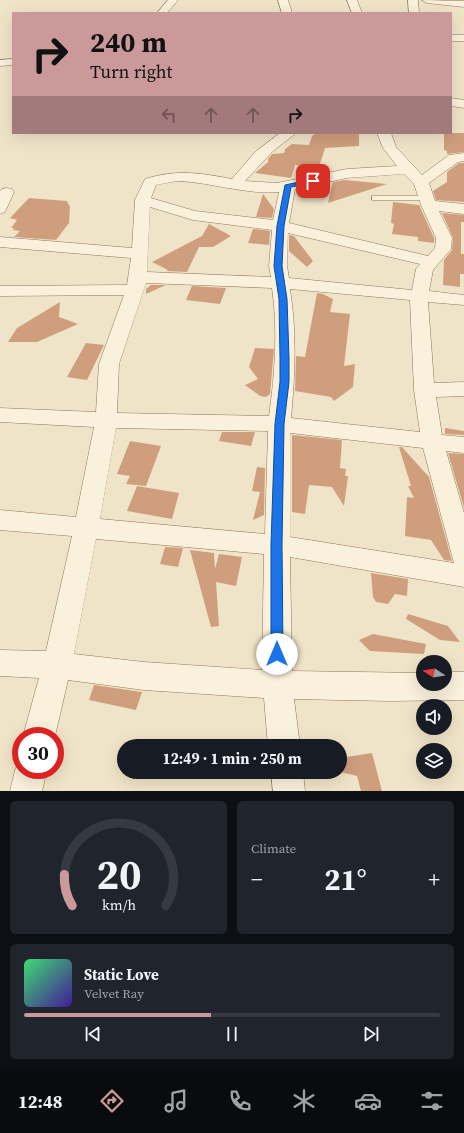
<!DOCTYPE html>
<html lang="en">
<head>
<meta charset="utf-8">
<style>
	body { margin:0; font-family:"Source Serif 4",serif; background:#20242c; color:#f1f3f6; height:100vh; display:flex; flex-direction:column; font-size:15px; white-space:nowrap }
	* { box-sizing:border-box; margin:0 }
	p { font-size:13px; color:#9ea1a6 }
	.icon { flex:none; width:22px; height:22px; fill:none; stroke:currentColor; stroke-width:2; stroke-linecap:round; stroke-linejoin:round }
	.map { position:relative; height:791px; overflow:hidden }
	.sheet { display:flex; flex-direction:column; gap:10px; padding:10px; background:#0d0f14; flex:1 }
	.sheet>* { flex:none }
	.guide { position:absolute; left:12px; top:12px; width:440px; height:122px; border-radius:0px; box-shadow:0 4px 16px #0002; background:#cc999b; color:#111; overflow:hidden }
	.needle { width:26px; rotate:282deg }
	.fabs { position:absolute; left:416px; top:655px; display:grid; gap:8px }
	.fabs a { display:grid; place-items:center; width:36px; height:36px; border-radius:50%; background:#171b24; box-shadow:0 4px 16px #0002; font-size:20px }
	.speed { position:absolute; left:12px; top:727px; display:flex; gap:8px; font-size:20px; font-weight:700; text-align:center }
	.speed>* { display:grid; place-content:center; width:52px; height:52px; border-radius:50%; background:#171b24; box-shadow:0 4px 16px #0002; line-height:1 }
	.speed .limit { border:6px solid #d22; background:#fff; color:#111 }
	.pin { position:absolute; display:grid; place-items:center; width:34px; height:34px; color:#fff; margin:-17px; border-radius:8px; box-shadow:0 2px 6px #0006 }
	.me { position:absolute; width:44px; margin:-22px; rotate:0deg; stroke-linejoin:round; filter:drop-shadow(0 0 3px #0008) }
	.turn { display:flex; align-items:center; gap:14px; height:84px; padding:0 12px; font-size:18px }
	.turn .icon { width:52px; height:52px; stroke-width:2.5 }
	.turn b { display:block; font-size:28px; line-height:34px }
	.lanes { display:flex; align-items:center; height:38px; padding:0 12px; background:#0003; justify-content:center; gap:20px; direction:ltr }
	.lanes .off { opacity:.35 }
	.big { font-size:30px; font-weight:700; line-height:1.1 }
	.sheet .tile { flex:1; display:flex; flex-direction:column; justify-content:center; gap:6px; min-width:0; padding:0 14px; border-radius:6px; background:#20242c }
	.sheet .dial { align-items:center; gap:0 }
	.dial svg { height:104px; overflow:visible; fill:none; stroke:#363941; stroke-width:7; stroke-linecap:round; text-anchor:middle }
	.dial text { fill:#f1f3f6; stroke:none }
	.song { display:flex; align-items:center; gap:12px }
	.cover { width:48px; height:48px; border-radius:6px; background:linear-gradient(135deg,hsl(140 70% 55%),hsl(260 70% 35%)) }
	.played { height:4px; border-radius:2px; background:linear-gradient(90deg,#cc999b 45%,#363941 45%) }
	.keys { display:flex; justify-content:space-around; direction:ltr }
	.heat { display:flex; justify-content:space-between; align-items:center; font-size:22px; direction:ltr }
	.sheet .tiles { flex:1; display:grid; gap:10px; grid-template-columns:1fr 1fr }
	.tile:last-child { grid-column:span 2 }
	.trip { position:absolute; left:117px; top:739px; width:230px; height:40px; border-radius:20px; background:#171b24; box-shadow:0 4px 16px #0002; font-weight:700; line-height:40px; text-align:center }
	.tab-bar { display:flex; height:64px; justify-content:space-around; align-items:center; background:#090b0e; color:#9ea1a6 }
	.tab-bar .icon { width:28px; height:28px }
	.tab-bar .current { color:#cc999b }
	.tab-bar b { font-size:18px; color:#f1f3f6 }
	.map>svg:first-child { display:block }
	.building { fill:#cf9f7d }
	.lines { fill:none; stroke-linecap:round; stroke-linejoin:round }
	.lane-casing { stroke:#8d765c; stroke-width:1 }
	.street-casing { stroke:#8d765c; stroke-width:1 }
	.lane { fill:#faf1dc; fill-rule:evenodd }
	.street { fill:#faf1dc; fill-rule:evenodd }
	.route { fill:#1a73e8; stroke:#114b97 }
</style>
</head>
<body>
<div class="map">
<svg width="464" height="791" viewBox="0 0 464 791">
	<rect width="100%" height="100%" fill="#f0e4c8"/>
	<path class="building" d="M316 133H359V146L325 148 319 167 295 165 291 178 255 173 268 162V159L272 154 284 153 285 149 292 144 309 145 312 136Z
		M448 133H464V152L447 154V151L444 150V134H448Z
		M459 163H464V202L436 200 433 191 447 182V172Z
		M345 180 387 184 328 203 333 182Z
		M263 194 274 209 272 218 256 217Z
		M29 198 67 201 70 207 69 223 56 240 14 237 20 231 13 230 14 228H11L17 220 10 218Z
		M393 202 419 205 434 238V243L418 241V237L392 234 394 224 391 223Z
		M442 213 464 215V222H461V254H464V274H460V287L443 285 444 260 452 250 453 238Z
		M209 224 231 236 213 247H199L187 272 166 271 168 270 152 262 202 236Z
		M253 229 270 231 269 245 248 243Z
		M289 235 294 236 313 261 307 267 289 251Z
		M151 285H166L146 294V289Z
		M192 286 226 288 220 304 186 300Z
		M317 293 323 294 333 299 330 312 350 314 344 366 355 364 353 387 334 401 331 397 295 391 296 356 305 357Z
		M60 302 59 317 78 324 37 342H8L17 328Z
		M86 343 104 345 87 380 67 377Z
		M255 348 274 349 270 394 266 397 260 396 245 385 258 379 249 367Z
		M445 428 464 431V435L445 434Z
		M222 432H255L251 446 219 441Z
		M292 435 342 440 340 468 346 469 345 476H348L344 506 332 487 309 485 305 514 292 512Z
		M130 441 161 446 146 486 126 484 130 476 117 474Z
		M399 447H402L429 477 452 561 444 560 431 540 405 536 407 497 414 498 408 486H411Z
		M448 453 464 454V508Z
		M257 467 265 468 264 515 253 520 260 492 252 491Z
		M137 486 179 493 172 519 127 511Z
		M165 547 183 548 178 567 160 564Z
		M190 550 214 553 215 569 219 554 242 557 236 586 216 582 219 626 211 627Z
		M371 573 408 579 407 596 395 594 388 604 376 602 373 597Z
		M408 614 448 626 460 642 440 640 406 619Z
		M373 634 426 644 424 654 370 651 359 640Z
		M94 685 142 692 136 710 89 700Z
		M372 753 382 791H361L357 776 340 772V758Z"/>
	<g class="lines">
		<defs>
			<path id="lane" d="M372 196H427L431 198 427 200H372Z"/>
			<path id="street" d="M168 0H178L167 13H157Z
				M278 0H288L292 13H282Z
				M347 0H357L362 13H352Z
				M408 0H418L419 13H409Z
				M422 0 464 1V7L427 3Z
				M451 35H464V41H451Z
				M13 59V65L0 66V60Z
				M451 98 464 100V108L451 106Z
				M280 133H296L272 152 245 181 277 183 347 169 397 166 383 148 377 133H391L396 147 422 175 449 155 464 153V161L458 162 429 183 435 201 464 204V214L439 211 452 238 451 249 433 270 429 291 464 295V305L428 302 434 383 464 382V396L436 397 442 435 464 437V453L446 451 464 513V587L290 557 292 671 423 673V684H445V672H464V700L389 701 294 699 300 746H268L264 698 144 690 68 680 55 736H23L39 678 0 676V650L46 651 72 536 0 530V510L76 517 94 427 0 422V408L96 412 99 364 124 295 0 296V286L127 285 131 258 0 247V237L132 248 135 200 145 179C176 169 201 173 232 179L255 152ZM404 174 414 184 421 205 436 238 435 248 428 256 289 223 295 189 347 178ZM177 181C211 182 246 195 279 192L273 220 195 211 151 198 156 185ZM150 207 193 220 272 230 269 266 271 277 147 272ZM288 233 420 264 416 269 412 290 289 278 287 266ZM146 283 272 288C278 330 275 374 269 416L117 413 119 364ZM290 289 410 300 414 390 420 432 291 418C295 375 297 332 290 289ZM116 428 268 431 265 534 100 519ZM290 433 423 448 454 563 290 537ZM96 539 264 554 262 670 144 662 74 654Z
				M7 188 12 189 14 192 5 212 0 214V191L2 189Z
				M21 758V770H47L42 791H10L15 770Z
				M271 772H303L305 791H273Z"/>
		</defs>
		<use href="#lane" class="lane-casing"/>
		<use href="#street" class="street-casing"/>
		<use href="#lane" class="lane"/>
		<use href="#street" class="street"/>
	</g>
	<path class="route" d="M313 179H315V182L291 187 284 226 282 266 287 299 289 358V382L284 424 282 545 283 654 281 658 277 659 273 658 271 654V545L275 424 280 382V358L279 299 274 266 277 226 285 185Z"/>
</svg>
<div class="fabs">
<a><svg class="needle" viewBox="-14 -14 28 28"><path d="M0-13l5 13h-10z" fill="#e53935"/><path d="M0 13l5-13h-10z" fill="#9ea1a6"/></svg></a>
<a><svg class="icon" aria-label="sound" viewBox="0 0 24 24"><path d="M4 9h4l5-4v14l-5-4H4zM17 9q2 3 0 6"/></svg></a>
<a><svg class="icon" aria-label="layers" viewBox="0 0 24 24"><path d="M12 4l9 5-9 5-9-5zM3 14l9 5 9-5"/></svg></a>
</div>
<div class="speed"><div class="limit">30</div></div>
<div class="pin" style="left:313px;top:181px;background:#d93025"><svg class="icon" aria-label="arrive" viewBox="0 0 24 24"><path d="M6 21V4h12l-3 4 3 4H6"/></svg></div>
<svg class="me" style="left:277px;top:654px" viewBox="-20 -20 40 40"><circle r="19" fill="#fff"/><path d="M0-13L10 11 0 6-10 11z" fill="#1a73e8"/></svg>
<div class="trip">12:49 · 1 min · 250 m</div>
<div class="guide">
<div class="turn"><svg class="icon" aria-label="right" viewBox="0 0 24 24"><path d="M7 20v-9h11M14 6l5 5-5 5"/></svg><div><b>240 m</b>Turn right</div></div>
<div class="lanes"><svg class="icon off" aria-label="left" viewBox="0 0 24 24"><path d="M17 20v-9H6M10 6l-5 5 5 5"/></svg><svg class="icon off" aria-label="ahead" viewBox="0 0 24 24"><path d="M12 20V5M6 11l6-6 6 6"/></svg><svg class="icon off" aria-label="ahead" viewBox="0 0 24 24"><path d="M12 20V5M6 11l6-6 6 6"/></svg><svg class="icon" aria-label="right" viewBox="0 0 24 24"><path d="M7 20v-9h11M14 6l5 5-5 5"/></svg></div>
</div>
</div>
<section class="sheet">
<div class="tiles">
<div class="tile dial"><svg viewBox="0 0 100 80">
<path d="M14 69A42 42 0 1 1 86 69"/>
<path d="M14 69A42 42 0 0 1 8 45" stroke="#cc999b"/>
<text x="50" y="56" font-size="32" font-weight="700">20</text>
<text x="50" y="72" font-size="11">km/h</text>
</svg></div>
<div class="tile"><p>Climate</p>
<div class="heat"><a>−</a><b class="big">21°</b><a>+</a></div>
</div>
<div class="tile">
<div class="song"><i class="cover"></i><div><b>Static Love</b><p>Velvet Ray</p></div></div>
<div class="played"></div>
<div class="keys"><svg class="icon" aria-label="previous" viewBox="0 0 24 24"><path d="M18 5L8 12l10 7zM5 5v14"/></svg><svg class="icon" aria-label="pause" viewBox="0 0 24 24"><path d="M8 5v14M16 5v14"/></svg><svg class="icon" aria-label="next" viewBox="0 0 24 24"><path d="M6 5l10 7-10 7zM19 5v14"/></svg></div>
</div>
</div>
</section>
<nav class="tab-bar">
<b>12:48</b>
<svg class="icon current" aria-label="directions" viewBox="0 0 24 24"><path d="M12 3l9 9-9 9-9-9zM9 14v-3h6M13 9l2 2-2 2"/></svg>
<svg class="icon" aria-label="music" viewBox="0 0 24 24"><path d="M9 18V5l10-2v13"/><circle cx="6" cy="18" r="3"/><circle cx="16" cy="16" r="3"/></svg>
<svg class="icon" aria-label="phone" viewBox="0 0 24 24"><path d="M5 4h4l2 5-3 2q2 4 5 5l2-3 5 2v4C11 20 4 13 5 4z"/></svg>
<svg class="icon" aria-label="climate" viewBox="0 0 24 24"><path d="M12 3v18M4 7l16 10M4 17L20 7"/></svg>
<svg class="icon" aria-label="car" viewBox="0 0 24 24"><path d="M5 17H2v-5l4-1 3-4h7l3 4 3 1v5h-3M9 17h6M6 11h13"/><circle cx="7" cy="17" r="2"/><circle cx="17" cy="17" r="2"/></svg>
<svg class="icon" aria-label="filters" viewBox="0 0 24 24"><path d="M4 7h16M4 17h16"/><circle cx="9" cy="7" r="2"/><circle cx="15" cy="17" r="2"/></svg>
</nav>
</body>
</html>
